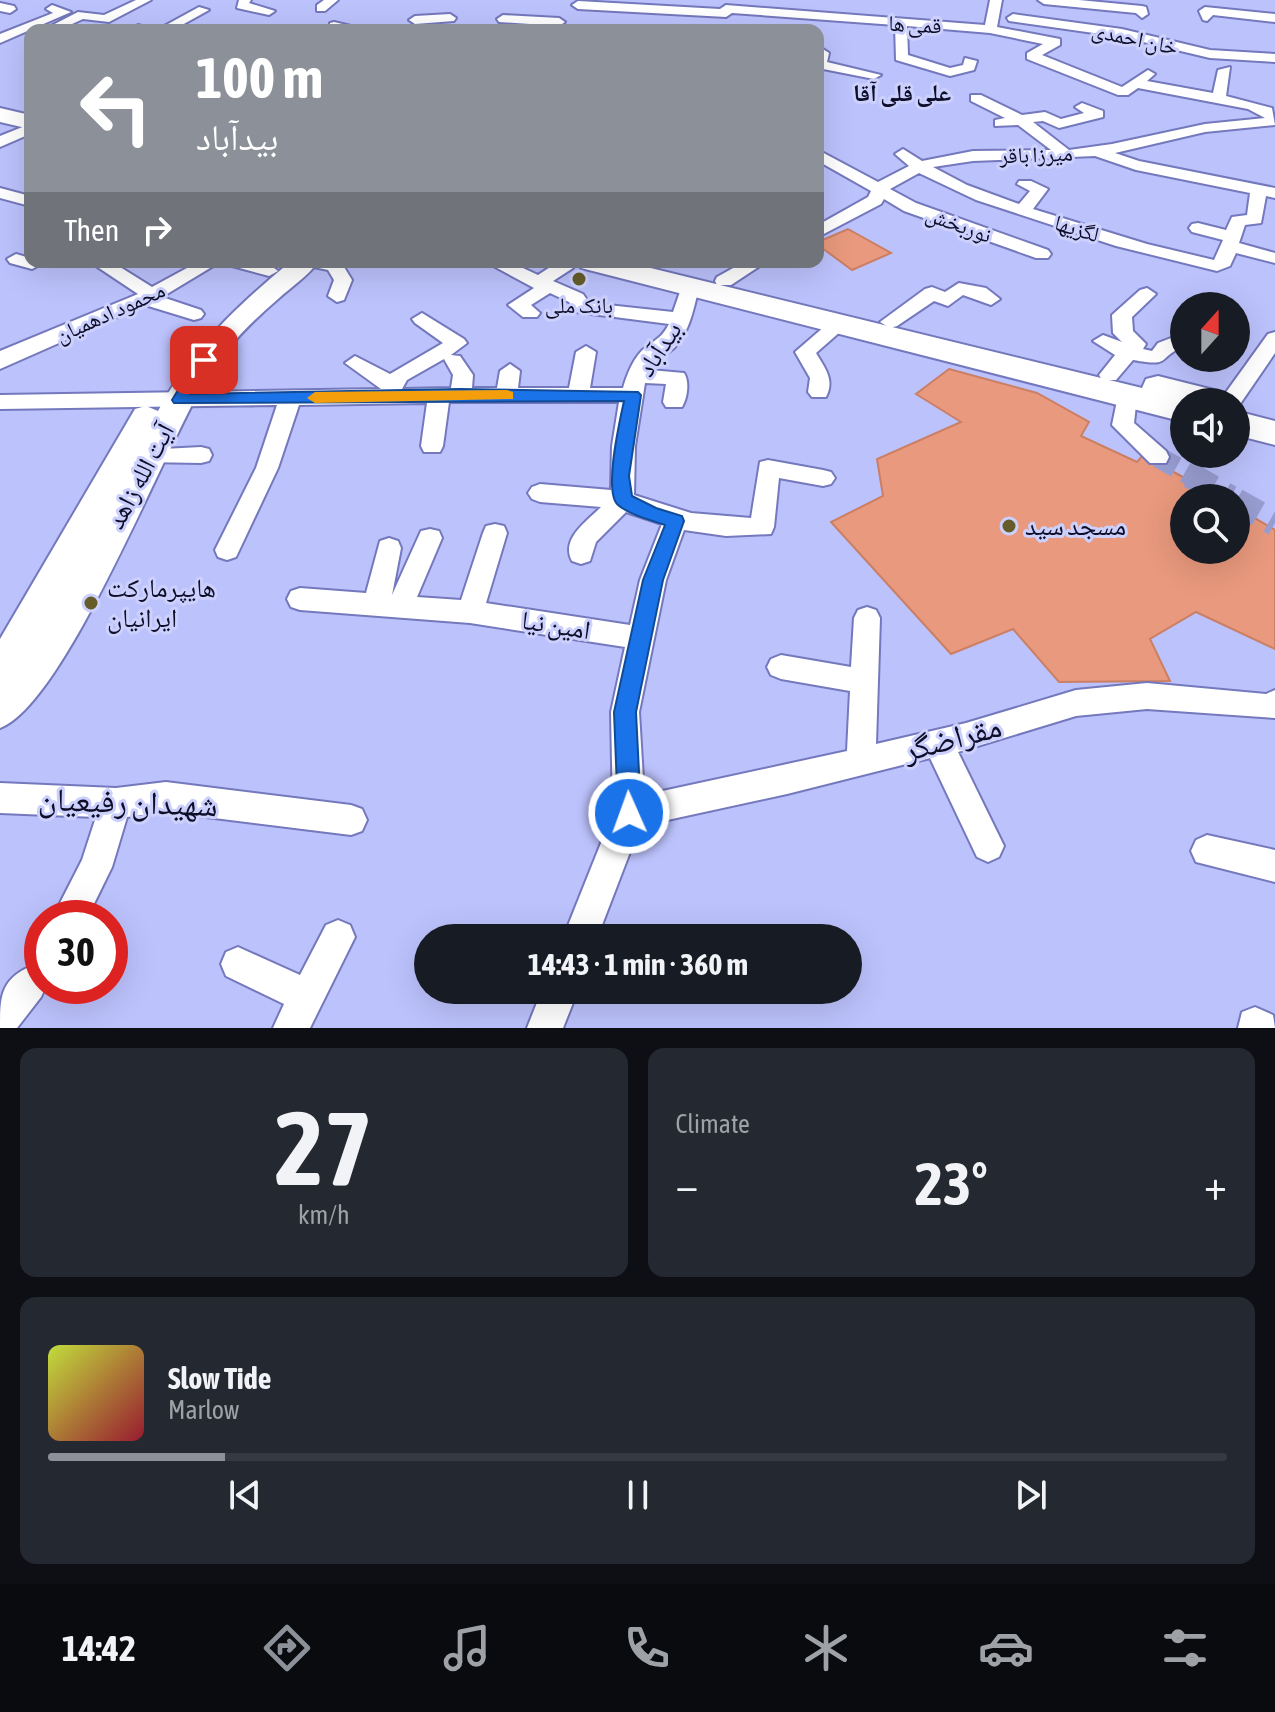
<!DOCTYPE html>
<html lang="en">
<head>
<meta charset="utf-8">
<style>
	body { margin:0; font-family:"Asap Condensed","Noto Naskh Arabic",sans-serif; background:#242831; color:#f1f3f6; height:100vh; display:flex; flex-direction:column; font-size:30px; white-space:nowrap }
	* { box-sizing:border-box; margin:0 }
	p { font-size:26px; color:#9ea1a6 }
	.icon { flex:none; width:44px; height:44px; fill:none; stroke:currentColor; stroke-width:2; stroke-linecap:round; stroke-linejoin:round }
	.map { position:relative; height:1028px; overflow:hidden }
	.drawer { display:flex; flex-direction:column; gap:20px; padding:20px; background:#0d0f14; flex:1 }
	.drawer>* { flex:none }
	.guide { position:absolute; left:24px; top:24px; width:800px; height:244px; border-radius:16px; box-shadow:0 8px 32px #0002; background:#8c9099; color:#fff; overflow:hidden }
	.needle { width:52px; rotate:21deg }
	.fabs { position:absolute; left:1170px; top:292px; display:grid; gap:16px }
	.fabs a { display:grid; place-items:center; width:80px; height:80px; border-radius:50%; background:#171b24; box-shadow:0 8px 32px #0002; font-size:40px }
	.speed { position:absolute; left:24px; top:900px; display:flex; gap:16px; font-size:40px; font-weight:700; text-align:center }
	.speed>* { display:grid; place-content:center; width:104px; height:104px; border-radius:50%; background:#171b24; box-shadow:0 8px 32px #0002; line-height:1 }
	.speed .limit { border:12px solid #d22; background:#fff; color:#111 }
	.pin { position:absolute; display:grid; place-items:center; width:68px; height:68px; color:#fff; margin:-34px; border-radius:16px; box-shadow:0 4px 12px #0006 }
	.me { position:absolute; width:88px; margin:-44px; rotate:358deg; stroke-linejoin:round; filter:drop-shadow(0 0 6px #0008) }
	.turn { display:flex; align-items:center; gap:28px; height:168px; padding:0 40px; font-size:36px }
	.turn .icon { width:104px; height:104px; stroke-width:2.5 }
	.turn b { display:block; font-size:56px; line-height:68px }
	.then { display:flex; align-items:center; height:76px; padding:0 40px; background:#0003; gap:16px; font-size:30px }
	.big { font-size:60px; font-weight:700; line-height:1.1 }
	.drawer .tile { flex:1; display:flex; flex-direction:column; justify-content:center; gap:12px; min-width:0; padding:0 28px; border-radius:16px; background:#242831 }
	.drawer .dial { align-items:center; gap:0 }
	.dial b { font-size:104px; line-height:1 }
	.song { display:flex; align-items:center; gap:24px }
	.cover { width:96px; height:96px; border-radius:12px; background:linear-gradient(135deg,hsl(70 70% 55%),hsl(350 70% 35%)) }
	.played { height:8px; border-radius:4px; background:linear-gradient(90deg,#8c9099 15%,#363941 15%) }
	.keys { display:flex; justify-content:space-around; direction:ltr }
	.heat { display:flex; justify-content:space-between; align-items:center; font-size:44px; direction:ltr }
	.drawer .tiles { flex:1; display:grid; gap:20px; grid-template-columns:1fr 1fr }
	.tile:last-child { grid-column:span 2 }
	.trip { position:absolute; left:414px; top:924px; width:448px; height:80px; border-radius:40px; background:#171b24; box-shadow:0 8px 32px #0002; font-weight:700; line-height:80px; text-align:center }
	.tabs { display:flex; height:128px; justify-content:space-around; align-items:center; background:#090b0e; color:#9ea1a6 }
	.tabs .icon { width:56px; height:56px }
	.tabs .on { color:#8c9099 }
	.tabs b { font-size:36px; color:#f1f3f6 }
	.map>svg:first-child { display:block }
	.building { fill:#e9997d; stroke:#cb7f64; stroke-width:2 }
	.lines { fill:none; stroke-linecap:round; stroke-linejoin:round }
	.street-tunnel-far1 { stroke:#999ed2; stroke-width:21; stroke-dasharray:21 10; stroke-linecap:butt }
	.street-tunnel { stroke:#999ed2; stroke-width:26; stroke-dasharray:26 13; stroke-linecap:butt }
	.street-casing { stroke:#7478bc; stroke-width:4 }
	.secondary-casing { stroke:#7478bc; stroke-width:4 }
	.primary-casing { stroke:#7478bc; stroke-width:4 }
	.street { fill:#fff; fill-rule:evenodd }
	.secondary { fill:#fff; fill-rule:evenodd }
	.primary { fill:#fff; fill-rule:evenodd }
	.route { fill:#1a73e8; stroke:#114b97; stroke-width:2 }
	.slow { fill:#f59e0b }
	.poi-dot { fill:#655c29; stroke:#ccd0fd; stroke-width:3 }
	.labels { text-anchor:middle; stroke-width:6; stroke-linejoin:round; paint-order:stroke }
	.far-street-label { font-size:22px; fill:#0e0e28; stroke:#ccd0fd }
	.far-poi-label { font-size:22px; fill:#0e0e28; stroke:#ccd0fd }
	.far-neighbourhood-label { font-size:24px; font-weight:bold; fill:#0e0e28; stroke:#ccd0fd }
	.street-label { font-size:26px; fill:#0e0e28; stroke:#ccd0fd }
	.poi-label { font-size:26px; fill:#0e0e28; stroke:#ccd0fd; text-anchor:start }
	.near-street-label { font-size:32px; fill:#0e0e28; stroke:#ccd0fd }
</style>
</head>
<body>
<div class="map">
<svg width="1275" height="1028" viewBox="0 0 1275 1028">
	<rect width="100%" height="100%" fill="#bcc2fc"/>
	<path class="building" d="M848 229 891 253 852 270 818 245V242Z
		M949 369 1037 393 1089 422 1081 436 1137 462 1143 455 1221 498H1184V550H1236V507L1275 530V649L1196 612 1150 639 1170 681 1059 682 1013 629 951 654 831 522 883 496 877 459 961 422 916 394Z"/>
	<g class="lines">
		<path class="street-tunnel-far1" d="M1158 457 1194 477"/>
		<path class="street-tunnel" d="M1190 475 1230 498
			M1236 501 1275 523"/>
		<defs>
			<path id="street" d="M136 0H151L109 22 83 19 59 30H43L78 12 104 15Z
				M239 0H251L249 3 275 11 269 15 237 8Z
				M324 0H338L325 11H317V5Z
				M990 0H1002L997 27 1060 39V45L1042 55 1122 87 1148 70 1155 74 1147 81 1213 93 1218 70 1230 67 1226 96 1272 108 1275 125 1205 132 1115 153 1139 161 1275 188V198L1266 196 1261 223 1245 225 1239 243 1275 253V263L1236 253 1230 266 1217 271 1116 246 976 200 919 173 890 189 916 203 1048 250 1051 254 1048 258H1036L904 211 884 199 881 204 818 237V225L868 197 871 191 818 161V150L878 182 909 166 895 154 903 149 922 161 973 151 1051 150 1018 125 995 126V120L1005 118 971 101V95H981L1022 115 1045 112 1061 119 1084 113 1075 107 1082 103 1103 111V117L1059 128 1043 121 1033 122 1069 150 1112 144 1205 124 1265 118 1248 109 1138 88 1128 95H1118L1027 59V53L1043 44 990 33 907 26 908 55 950 68 963 65 965 58 977 61 974 70 950 76 896 60 895 25 732 13 726 17 578 9 572 5 578 1 720 9 726 5 985 25ZM1095 156 1136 170 1250 193 1247 215 1232 217 1226 230 1198 223 1192 224 1189 228 1192 232 1223 240 1214 260 1147 244 1033 209 1048 189 1031 181H1019L1017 184 1030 191 1019 204 967 185 933 167 973 161Z
				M1038 0H1079L1142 6 1146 7 1148 14 1142 18 1136 13 1044 4Z
				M0 3 14 6 16 9 10 13 0 11Z
				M52 5 71 12 0 43V34L53 13 46 9Z
				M199 7 209 10 173 30H157Z
				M1205 7 1275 14V22L1213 15 1207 21 1203 20 1199 11Z
				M450 14 456 18 454 21 415 24 409 20 415 16Z
				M1013 14 1122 29 1210 50 1275 54V62L1210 58 1122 37 1009 21 1007 18Z
				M503 15 559 18 565 22 559 26 499 22 497 19Z
				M334 22 368 30 330 29V23Z
				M138 25 146 27 148 30H132Z
				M818 46 829 53 827 62 881 75 874 79 818 68Z
				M30 124V134L0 147V136Z
				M0 188 30 196V206L0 198Z
				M16 254 30 258V262H45L32 269 10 263 7 259Z
				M90 262H112L152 287 198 262H220L162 297 201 310 204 314 201 318 194 320 145 305 0 369V351L138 294Z
				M229 262C246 262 265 260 278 271L269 276 232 266Z
				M306 262H341L352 280 344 300 337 302 328 296 334 280 328 270 309 266Z
				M486 262H510L538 275 558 262H575L573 268 553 281 583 294 589 303 673 312 683 283 690 281 699 287C694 307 690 332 674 348 665 356 657 358 650 370L684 373C690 382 687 399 682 407H666L663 402 666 384 645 383 635 446 634 495 691 513 751 518 760 462 768 460 823 470 831 472 835 478 831 484 823 486 779 478 774 527 771 534 726 536 684 530 666 580 639 712 644 795 847 751 850 691 781 679 771 675 767 667 771 659 781 655 851 667 854 618 858 610 867 607 876 610 880 618 876 744 966 723 1076 690 1147 683 1266 694 1275 690V718L1147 709 1076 716 958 752 1004 846 999 857 988 862 977 857 930 758 787 794 640 826 597 938H563L613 813 611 712 625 647 470 623 300 610 291 607 287 599 291 591 300 588 366 593 380 541 389 538 398 541 401 548 392 595 421 531 430 529 439 531 442 538 417 597 461 600 483 533 486 526 495 524 504 526 507 533 486 603 630 625 640 580 662 524 626 512 596 542 590 561 581 564 572 561C560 539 587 521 601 507L540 502 532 499 528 493 532 487 540 484 611 490 612 446 619 402H449L443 446 440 452H424L421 446 427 403 299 405 278 468 236 557 227 560 218 557 215 550 256 468 277 405 0 409V395L381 389 345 363 355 356 390 374 443 343 415 323 412 319 422 313 464 339 467 343 451 355 460 356 473 375 472 388H497L500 371 510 364 520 371 518 388H569L576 352 586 346 596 352 590 388H623C627 374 634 356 646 347 657 339 663 336 669 324L576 312 569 302 550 293 531 305 540 313 537 317H523L508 305 534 288ZM444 359 453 375 451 388 402 389 407 380Z
				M744 262H766L731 285H717L715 281 717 277Z
				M959 283 986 288 1000 299 991 305 963 295 948 306 934 301 897 326 890 328 880 322 925 289 932 287 945 292Z
				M1147 288 1156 294 1132 317 1133 331 1146 344 1143 349 1152 351 1158 343 1184 333V346C1155 359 1173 367 1133 360L1116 380H1102L1099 375 1115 355 1093 341 1103 335 1122 342 1113 333 1112 315 1140 290Z
				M839 318 849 324 816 353C825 368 835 380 826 397H812L808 392 810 378 795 352 832 320Z
				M1275 332V353L1238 407 1236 402H1219L1268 334Z
				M1126 389 1133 391 1137 396 1134 423 1166 451 1169 457 1166 463H1150L1112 425 1119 391Z
				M201 447 209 449 212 455 209 461 201 463 143 462 140 456 143 450Z
				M166 782 351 805 362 809 367 820 362 831 351 835 166 812 127 817 112 867 87 918H63L58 907 82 860 96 817 0 813V783L116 788Z
				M1207 835 1275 850V882L1196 862 1191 851 1196 840Z
				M338 920 350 925 355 937 310 1028H273L284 1004 226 976 221 964 226 952 238 947 300 975 326 925Z
				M29 967 41 973 42 986H46L41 997 17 1028H0C0 999 0 980 29 967Z
				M542 990H578L563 1028H527Z
				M1255 1007 1273 1015 1275 1028H1238L1242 1012Z"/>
			<path id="secondary" d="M290 262H318C308 276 291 287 278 299 250 323 224 349 205 381 164 449 65 704 0 728V639L135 409 146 406 158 411C191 349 237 306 290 262Z"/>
			<path id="primary" d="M0 108 30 115V129L0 122Z
				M577 262H626L1142 388 1146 379 1158 376 1230 394 1235 402H1184V422L581 268Z
				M1236 411 1275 421V445L1236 435Z"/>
		</defs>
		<use href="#street" class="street-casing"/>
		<use href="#secondary" class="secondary-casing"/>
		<use href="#primary" class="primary-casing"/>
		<use href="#street" class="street"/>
		<use href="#secondary" class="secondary"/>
		<use href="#primary" class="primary"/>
	</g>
	<path class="route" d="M204 355 212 360 191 394 460 389 638 392 641 395 629 476 632 496 656 508 682 516 684 521 663 580 636 712 641 813 638 821 629 824 621 821 618 813 614 712 643 580 665 525C650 520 630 515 618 505 603 492 620 420 624 401L174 403 172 400 199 356Z"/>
	<path class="slow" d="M507 390 513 392V399L315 403 307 398 315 392Z"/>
	<g class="poi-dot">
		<circle cx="579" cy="279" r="8"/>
		<circle cx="1009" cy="526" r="8"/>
		<circle cx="91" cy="603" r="8"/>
	</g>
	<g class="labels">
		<g class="far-street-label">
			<text transform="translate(915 24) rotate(3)" y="8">قمی ها</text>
			<text transform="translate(1135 38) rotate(12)" y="8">خان احمدی</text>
			<text transform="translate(1036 154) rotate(-2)" y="8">میرزا باقر</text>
			<text transform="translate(959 224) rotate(20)" y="8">نوربخش</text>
			<text transform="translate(1077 228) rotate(17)" y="8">لگزیها</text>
			<text transform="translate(110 312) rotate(-24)" y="8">محمود ادهمیان</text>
		</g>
		<g class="far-poi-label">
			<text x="579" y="313">بانک ملی</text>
		</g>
		<g class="far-neighbourhood-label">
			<text x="902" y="101">علی قلی آقا</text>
		</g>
		<g class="street-label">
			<text transform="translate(659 349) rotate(-57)" y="9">بیدآباد</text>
			<text transform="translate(140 476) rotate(-62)" y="9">آیت الله زاهد</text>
			<text transform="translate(556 625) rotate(9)" y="9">امین نیا</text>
		</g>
		<g class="poi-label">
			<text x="1025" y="535">مسجد سید</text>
			<text x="107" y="597">هایپرمارکت<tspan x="107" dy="30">ایرانیان</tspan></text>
		</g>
		<g class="near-street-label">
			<text transform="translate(952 738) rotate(-15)" y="11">مقراضگر</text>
			<text transform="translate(128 802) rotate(2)" y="11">شهیدان رفیعیان</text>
		</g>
	</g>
</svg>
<div class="fabs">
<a><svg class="needle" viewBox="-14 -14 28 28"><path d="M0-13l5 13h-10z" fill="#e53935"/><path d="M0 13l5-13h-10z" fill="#9ea1a6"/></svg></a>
<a><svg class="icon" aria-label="sound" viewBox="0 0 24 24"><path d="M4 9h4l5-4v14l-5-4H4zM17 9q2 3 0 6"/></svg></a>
<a><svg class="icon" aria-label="search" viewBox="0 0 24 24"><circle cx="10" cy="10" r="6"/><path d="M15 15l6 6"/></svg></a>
</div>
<div class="speed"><div class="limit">30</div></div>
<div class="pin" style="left:204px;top:360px;background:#d93025"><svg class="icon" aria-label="arrive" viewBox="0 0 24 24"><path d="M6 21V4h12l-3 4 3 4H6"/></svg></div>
<svg class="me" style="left:629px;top:813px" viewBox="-20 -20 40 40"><circle r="17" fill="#1a73e8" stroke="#fff" stroke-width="3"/><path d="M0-11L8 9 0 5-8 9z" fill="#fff"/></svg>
<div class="trip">14:43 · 1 min · 360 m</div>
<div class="guide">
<div class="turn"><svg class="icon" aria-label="left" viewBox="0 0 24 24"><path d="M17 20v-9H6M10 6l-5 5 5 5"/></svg><div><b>100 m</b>بیدآباد</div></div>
<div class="then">Then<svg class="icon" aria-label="right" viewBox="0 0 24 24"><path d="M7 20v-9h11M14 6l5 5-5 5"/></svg></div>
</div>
</div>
<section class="drawer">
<div class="tiles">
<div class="tile dial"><b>27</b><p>km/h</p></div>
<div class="tile"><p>Climate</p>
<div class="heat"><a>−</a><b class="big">23°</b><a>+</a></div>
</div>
<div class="tile">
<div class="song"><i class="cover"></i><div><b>Slow Tide</b><p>Marlow</p></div></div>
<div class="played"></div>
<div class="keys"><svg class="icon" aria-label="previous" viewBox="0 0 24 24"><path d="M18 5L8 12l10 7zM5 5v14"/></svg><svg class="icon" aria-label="pause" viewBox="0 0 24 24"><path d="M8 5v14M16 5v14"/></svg><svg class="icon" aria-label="next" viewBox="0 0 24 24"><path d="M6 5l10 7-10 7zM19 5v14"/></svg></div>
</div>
</div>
</section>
<nav class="tabs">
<b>14:42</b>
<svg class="icon on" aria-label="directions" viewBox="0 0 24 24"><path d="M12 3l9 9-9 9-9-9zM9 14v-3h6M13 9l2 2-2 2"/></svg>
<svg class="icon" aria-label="music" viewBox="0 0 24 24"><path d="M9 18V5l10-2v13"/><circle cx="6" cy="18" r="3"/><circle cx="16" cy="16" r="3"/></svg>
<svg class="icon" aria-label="phone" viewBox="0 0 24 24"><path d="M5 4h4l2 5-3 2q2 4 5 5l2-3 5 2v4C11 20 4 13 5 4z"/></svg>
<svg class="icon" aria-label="climate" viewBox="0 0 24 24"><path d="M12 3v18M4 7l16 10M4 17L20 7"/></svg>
<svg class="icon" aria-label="car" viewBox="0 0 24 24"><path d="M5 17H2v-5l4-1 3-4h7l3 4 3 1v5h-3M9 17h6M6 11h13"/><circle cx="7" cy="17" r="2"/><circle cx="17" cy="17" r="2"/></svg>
<svg class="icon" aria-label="filters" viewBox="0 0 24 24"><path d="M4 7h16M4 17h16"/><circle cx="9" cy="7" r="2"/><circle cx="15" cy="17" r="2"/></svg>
</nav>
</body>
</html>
